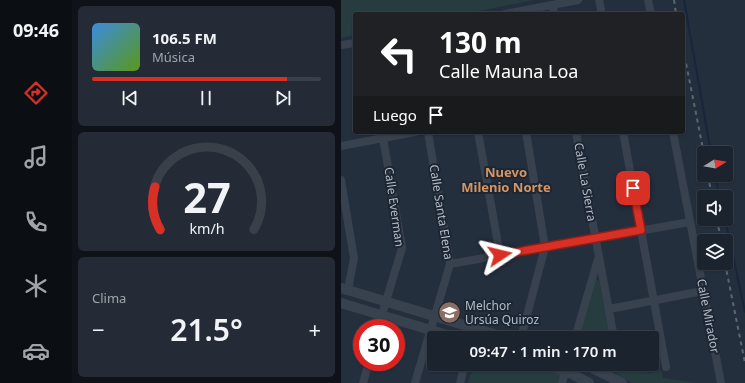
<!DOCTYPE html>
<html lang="es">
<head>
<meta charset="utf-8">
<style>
	body { margin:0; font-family:"Noto Sans",sans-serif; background:#242b36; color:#f1f3f6; height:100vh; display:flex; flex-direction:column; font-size:15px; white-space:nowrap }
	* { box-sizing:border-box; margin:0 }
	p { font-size:13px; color:#a0a4aa }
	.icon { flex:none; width:22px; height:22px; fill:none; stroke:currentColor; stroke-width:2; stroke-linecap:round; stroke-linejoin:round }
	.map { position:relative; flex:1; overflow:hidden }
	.drawer { display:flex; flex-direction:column; gap:6px; padding:6px; background:#0f1319; width:269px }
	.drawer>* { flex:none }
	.hud { position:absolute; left:12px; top:12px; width:332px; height:122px; border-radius:4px; box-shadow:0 1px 3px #0004,0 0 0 1px #39404a; background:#202124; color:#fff; overflow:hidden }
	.needle { width:26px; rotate:79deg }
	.controls { position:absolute; left:356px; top:146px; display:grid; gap:8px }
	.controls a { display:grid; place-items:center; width:36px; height:36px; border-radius:4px; background:#1b232e; box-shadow:0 1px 3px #0004,0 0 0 1px #39404a; font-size:20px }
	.speed { position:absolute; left:12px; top:319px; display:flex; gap:8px; font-size:20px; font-weight:700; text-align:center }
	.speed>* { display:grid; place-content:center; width:52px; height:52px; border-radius:50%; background:#1b232e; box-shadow:0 1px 3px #0004,0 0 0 1px #39404a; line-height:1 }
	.speed .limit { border:6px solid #d22; background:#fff; color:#111 }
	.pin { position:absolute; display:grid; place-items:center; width:34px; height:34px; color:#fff; margin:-17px; border-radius:8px; box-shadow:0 2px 6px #0006 }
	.me { position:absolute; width:44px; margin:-22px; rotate:80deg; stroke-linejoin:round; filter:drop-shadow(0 0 3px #0008) }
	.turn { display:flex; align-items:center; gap:14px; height:84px; padding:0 20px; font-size:18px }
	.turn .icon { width:52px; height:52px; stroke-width:2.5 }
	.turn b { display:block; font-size:28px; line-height:34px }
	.then { display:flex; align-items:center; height:38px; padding:0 20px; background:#0003; gap:8px; font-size:15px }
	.big { font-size:30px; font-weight:600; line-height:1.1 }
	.drawer .tile { flex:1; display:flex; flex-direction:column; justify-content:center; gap:6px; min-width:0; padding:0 14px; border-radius:6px; background:#242b36 }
	.drawer .dial { align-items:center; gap:0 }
	.dial svg { height:104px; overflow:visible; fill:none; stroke:#39404a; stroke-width:7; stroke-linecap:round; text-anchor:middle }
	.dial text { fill:#f1f3f6; stroke:none }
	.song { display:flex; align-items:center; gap:12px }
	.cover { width:48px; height:48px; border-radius:6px; background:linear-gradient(135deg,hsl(210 70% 55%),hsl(90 70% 35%)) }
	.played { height:4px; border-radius:2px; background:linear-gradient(90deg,#d93025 85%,#39404a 85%) }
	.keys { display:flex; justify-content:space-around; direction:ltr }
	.heat { display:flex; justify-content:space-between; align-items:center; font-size:22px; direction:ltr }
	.trip { position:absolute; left:86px; top:331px; width:232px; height:40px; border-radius:4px; background:#1b232e; box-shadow:0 1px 3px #0004,0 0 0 1px #39404a; font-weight:600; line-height:40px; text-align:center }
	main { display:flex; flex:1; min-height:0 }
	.dock { display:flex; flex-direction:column; width:72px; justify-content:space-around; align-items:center; background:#0b0e12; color:#a0a4aa }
	.dock .icon { width:28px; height:28px }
	.dock .current { color:#d93025 }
	.dock b { font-size:18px; color:#f1f3f6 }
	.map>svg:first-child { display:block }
	.green { fill:#263c3f }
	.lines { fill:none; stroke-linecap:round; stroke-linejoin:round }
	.stream { stroke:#17263c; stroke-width:2 }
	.minor { stroke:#38414e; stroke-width:8 }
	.tertiary { stroke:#38414e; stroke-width:10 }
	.rail { stroke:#5a6575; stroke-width:2; stroke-dasharray:4 4; stroke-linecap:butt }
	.route-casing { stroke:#8d1f18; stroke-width:10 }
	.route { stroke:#d93025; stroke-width:7 }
	.labels { text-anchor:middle; stroke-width:4; stroke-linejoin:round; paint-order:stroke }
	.street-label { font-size:12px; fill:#b4bcc9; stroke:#1d2633 }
	.poi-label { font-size:12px; fill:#b4bcc9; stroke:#1d2633; text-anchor:start }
	.neighbourhood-label { font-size:13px; font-weight:bold; fill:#d59563; stroke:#1d2633 }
</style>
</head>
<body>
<main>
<nav class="dock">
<b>09:46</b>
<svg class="icon current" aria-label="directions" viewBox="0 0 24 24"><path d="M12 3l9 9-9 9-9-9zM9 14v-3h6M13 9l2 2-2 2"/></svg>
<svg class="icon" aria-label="music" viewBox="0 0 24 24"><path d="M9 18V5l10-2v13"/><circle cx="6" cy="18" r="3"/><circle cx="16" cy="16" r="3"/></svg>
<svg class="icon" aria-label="phone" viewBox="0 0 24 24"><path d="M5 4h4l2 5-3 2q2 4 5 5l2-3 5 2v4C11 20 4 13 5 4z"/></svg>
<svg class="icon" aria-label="climate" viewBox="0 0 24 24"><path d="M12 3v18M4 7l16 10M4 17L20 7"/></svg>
<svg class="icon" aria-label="car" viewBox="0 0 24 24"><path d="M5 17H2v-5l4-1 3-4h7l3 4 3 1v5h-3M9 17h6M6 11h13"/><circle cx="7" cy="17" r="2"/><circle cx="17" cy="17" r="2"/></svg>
</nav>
<section class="drawer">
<div class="tile">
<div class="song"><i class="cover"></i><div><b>106.5 FM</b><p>Música</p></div></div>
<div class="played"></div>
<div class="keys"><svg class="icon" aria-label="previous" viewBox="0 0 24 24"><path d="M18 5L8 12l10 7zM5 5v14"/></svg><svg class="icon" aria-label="pause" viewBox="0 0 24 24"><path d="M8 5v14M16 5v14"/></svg><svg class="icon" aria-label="next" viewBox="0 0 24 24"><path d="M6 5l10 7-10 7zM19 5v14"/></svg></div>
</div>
<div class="tile dial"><svg viewBox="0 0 100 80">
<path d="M14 69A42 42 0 1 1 86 69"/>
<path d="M14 69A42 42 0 0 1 10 36" stroke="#d93025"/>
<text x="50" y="56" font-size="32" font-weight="700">27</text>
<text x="50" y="72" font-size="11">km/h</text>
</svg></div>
<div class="tile"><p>Clima</p>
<div class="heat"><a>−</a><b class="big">21.5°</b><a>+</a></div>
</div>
</section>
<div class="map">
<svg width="404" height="383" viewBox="0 0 404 383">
	<rect width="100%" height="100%" fill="#242f3e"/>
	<path class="green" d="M0 0H193L122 14H14V35L0 38Z
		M254 279 258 281 270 338H236Z
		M133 364H188L221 374 218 383H127Z
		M266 364H284L308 373 320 370 322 378 357 383H291L269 370Z"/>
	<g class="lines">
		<path class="stream" d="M343 0 370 153
			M374 175 379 197
			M384 219 404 312"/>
		<path class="minor" d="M258 0 261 14
			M307 0 310 14
			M212 5 213 14
			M164 14 237 0
			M0 45 14 43
			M137 132 159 255
			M235 132 273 338
			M282 132 325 367
			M332 132 380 383
			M0 146 74 132
			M0 180 13 258 7 290
			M109 264 349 222
			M268 309 362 291
			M37 328 61 248 41 132
			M132 338 135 329
			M180 338 204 247 185 132
			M234 338 257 259
			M22 383 28 362
			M74 383 109 264 87 132
			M119 383 124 364
			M221 383 227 364"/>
		<path class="tertiary" d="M0 288 166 338
			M0 303 116 338
			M201 364 225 371 248 383
			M243 364 281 383"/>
		<path class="rail" d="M333 0 335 14
			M342 48 363 154
			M367 175 371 197
			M376 219 380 241
			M384 263 404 363"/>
	</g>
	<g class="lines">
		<defs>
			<path id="route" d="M159 255 300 230 292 188"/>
		</defs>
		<use href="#route" class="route-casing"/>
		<use href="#route" class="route"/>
	</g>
	<defs>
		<symbol id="school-disc" viewBox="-11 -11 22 22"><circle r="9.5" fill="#8d6e63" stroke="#1d2633"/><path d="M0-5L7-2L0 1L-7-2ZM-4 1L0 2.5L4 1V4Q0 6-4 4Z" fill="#fff"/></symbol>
	</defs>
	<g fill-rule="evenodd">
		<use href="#school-disc" x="96" y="300" width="25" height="25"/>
	</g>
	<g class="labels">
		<g class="street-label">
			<text transform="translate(244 182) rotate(80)" y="4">Calle La Sierra</text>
			<text transform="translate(53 207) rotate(82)" y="4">Calle Everman</text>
			<text transform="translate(100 212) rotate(81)" y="4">Calle Santa Elena</text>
			<text transform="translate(367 316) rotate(79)" y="4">Calle Mirador</text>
		</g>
		<g class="poi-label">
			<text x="124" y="310">Melchor<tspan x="124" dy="14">Ursúa Quiroz</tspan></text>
		</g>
		<g class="neighbourhood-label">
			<text x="165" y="177">Nuevo<tspan x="165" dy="15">Milenio Norte</tspan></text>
		</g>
	</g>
</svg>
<div class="controls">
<a><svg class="needle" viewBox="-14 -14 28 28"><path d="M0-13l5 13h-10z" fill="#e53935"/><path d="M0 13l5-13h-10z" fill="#a0a4aa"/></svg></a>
<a><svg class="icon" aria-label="sound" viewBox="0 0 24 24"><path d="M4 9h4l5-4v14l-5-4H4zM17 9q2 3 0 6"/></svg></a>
<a><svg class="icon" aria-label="layers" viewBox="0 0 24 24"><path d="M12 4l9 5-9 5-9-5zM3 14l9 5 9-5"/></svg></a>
</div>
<div class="speed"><div class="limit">30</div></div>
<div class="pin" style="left:292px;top:188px;background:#d93025"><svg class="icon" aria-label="arrive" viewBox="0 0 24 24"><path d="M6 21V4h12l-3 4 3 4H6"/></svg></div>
<svg class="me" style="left:159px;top:255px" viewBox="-20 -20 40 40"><path d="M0-17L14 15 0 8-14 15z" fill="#d93025" stroke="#fff" stroke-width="4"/></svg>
<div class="trip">09:47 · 1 min · 170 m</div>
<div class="hud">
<div class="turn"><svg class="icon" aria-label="left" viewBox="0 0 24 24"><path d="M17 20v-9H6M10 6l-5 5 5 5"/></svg><div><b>130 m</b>Calle Mauna Loa</div></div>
<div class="then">Luego<svg class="icon" aria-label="arrive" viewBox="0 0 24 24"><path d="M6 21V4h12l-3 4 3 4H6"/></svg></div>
</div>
</div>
</main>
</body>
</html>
